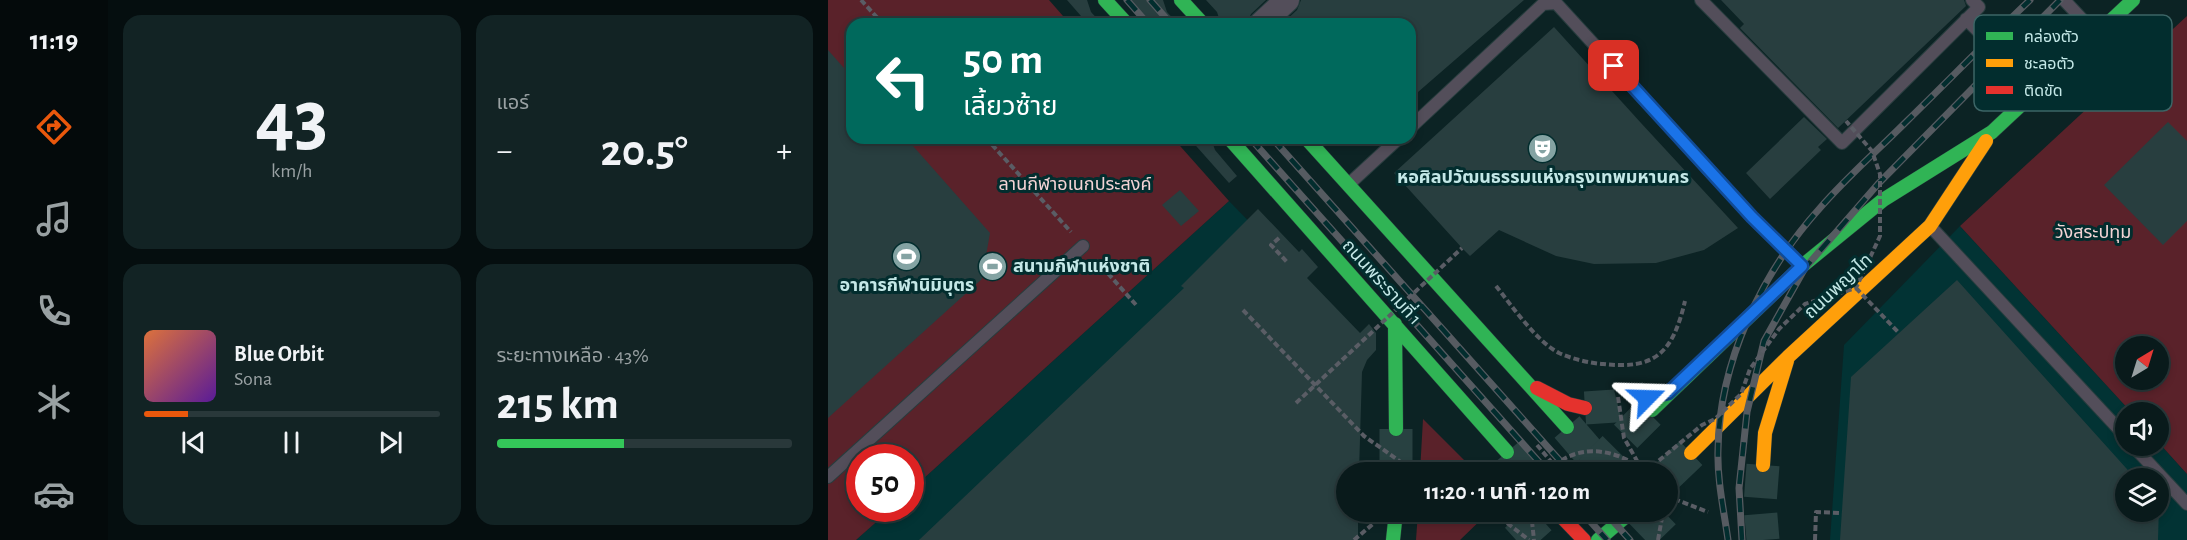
<!DOCTYPE html>
<html lang="th">
<head>
<meta charset="utf-8">
<style>
	body { margin:0; font-family:"Alegreya Sans","Noto Sans Thai",sans-serif; background:#122324; color:#f1f3f6; height:100vh; display:flex; flex-direction:column; font-size:22px; white-space:nowrap }
	* { box-sizing:border-box; margin:0 }
	p { font-size:20px; color:#99a1a3 }
	.icon { flex:none; width:33px; height:33px; fill:none; stroke:currentColor; stroke-width:2; stroke-linecap:round; stroke-linejoin:round }
	.map { position:relative; flex:1; overflow:hidden }
	.details { display:flex; flex-direction:column; gap:15px; padding:15px; background:#050e0f; width:720px }
	.details>* { flex:none }
	.hud { position:absolute; left:18px; top:18px; width:570px; height:126px; border-radius:18px; box-shadow:0 3px 9px #0003,0 0 0 2px #29383a; background:#00695c; color:#fff; overflow:hidden }
	.needle { width:39px; rotate:38deg }
	.fabs { position:absolute; left:1287px; top:336px; display:grid; gap:12px }
	.fabs a { display:grid; place-items:center; width:54px; height:54px; border-radius:50%; background:#091a1b; box-shadow:0 3px 9px #0003,0 0 0 2px #29383a; font-size:30px }
	.speed { position:absolute; left:18px; top:444px; display:flex; gap:12px; font-size:30px; font-weight:700; text-align:center }
	.speed>* { display:grid; place-content:center; width:78px; height:78px; border-radius:50%; background:#091a1b; box-shadow:0 3px 9px #0003,0 0 0 2px #29383a; line-height:1 }
	.speed .limit { border:9px solid #d22; background:#fff; color:#111 }
	.pin { position:absolute; display:grid; place-items:center; width:51px; height:51px; color:#fff; margin:-26px; border-radius:12px; box-shadow:0 3px 9px #0006 }
	.me { position:absolute; width:66px; margin:-33px; rotate:68deg; stroke-linejoin:round; filter:drop-shadow(0 0 4px #0008) }
	.turn { display:flex; align-items:center; gap:21px; height:126px; padding:0 18px; font-size:27px }
	.turn .icon { width:78px; height:78px; stroke-width:2.5 }
	.turn b { display:block; font-size:42px; line-height:51px }
	.big { font-size:45px; font-weight:700; line-height:1.1 }
	.details .tile { flex:1; display:flex; flex-direction:column; justify-content:center; gap:9px; min-width:0; padding:0 21px; border-radius:18px; background:#122324 }
	.details .dial { align-items:center; gap:0 }
	.dial b { font-size:78px; line-height:1 }
	.song { display:flex; align-items:center; gap:18px }
	.cover { width:72px; height:72px; border-radius:9px; background:linear-gradient(135deg,hsl(20 70% 55%),hsl(270 70% 35%)) }
	.played { height:6px; border-radius:3px; background:linear-gradient(90deg,#ea580c 15%,#29383a 15%) }
	.keys { display:flex; justify-content:space-around; direction:ltr }
	.heat { display:flex; justify-content:space-between; align-items:center; font-size:33px; direction:ltr }
	.charge { height:9px; border-radius:4px; background:linear-gradient(90deg,#34c759 43%,#29383a 0) }
	.details .tiles { flex:1; display:grid; gap:15px; grid-template-columns:repeat(2,1fr) }
	.trip { position:absolute; left:508px; top:462px; width:342px; height:60px; border-radius:30px; background:#091a1b; box-shadow:0 3px 9px #0003,0 0 0 2px #29383a; font-weight:700; line-height:60px; text-align:center }
	main { display:flex; flex:1; min-height:0 }
	.tab-bar { display:flex; flex-direction:column; width:108px; justify-content:space-around; align-items:center; background:#040a0b; color:#99a1a3 }
	.tab-bar .icon { width:42px; height:42px }
	.tab-bar .selected { color:#ea580c }
	.tab-bar b { font-size:27px; color:#f1f3f6 }
	.map>svg:first-child { display:block }
	.built { fill:#023334; fill-rule:evenodd }
	.green { fill:#5a222a; fill-rule:evenodd }
	.building { fill:#283e3f }
	.lines { fill:none; stroke-linecap:round; stroke-linejoin:round }
	.secondary-tunnel { stroke:#284141; stroke-width:33; stroke-dasharray:33 16; stroke-linecap:butt }
	.primary-tunnel { stroke:#284141; stroke-width:33; stroke-dasharray:33 16; stroke-linecap:butt }
	.lane-casing { stroke:#273d3e; stroke-width:14 }
	.street-casing { stroke:#273d3e; stroke-width:26 }
	.fast-casing { stroke:#273d3e; stroke-width:15 }
	.slow-casing { stroke:#273d3e; stroke-width:15 }
	.jam-casing { stroke:#273d3e; stroke-width:15 }
	.path { stroke:#5a5d65; stroke-width:4; stroke-dasharray:6 3; stroke-linecap:butt }
	.lane { stroke:#534e5a; stroke-width:12 }
	.street { stroke:#534e5a; stroke-width:24 }
	.fast { stroke:#30b455; stroke-width:14 }
	.slow { stroke:#ff9f0a; stroke-width:14 }
	.jam { stroke:#e5322d; stroke-width:14 }
	.rail-casing { stroke:#565b61; stroke-width:7 }
	.rail { stroke:#022d2e; stroke-width:4.5; stroke-dasharray:14; stroke-linecap:butt }
	.path-bridge { stroke:#5a5d65; stroke-width:4; stroke-dasharray:6 3; stroke-linecap:butt }
	.route-casing { stroke:#114b97; stroke-width:15 }
	.route { stroke:#1a73e8; stroke-width:10 }
	.labels { text-anchor:middle; stroke-width:6; stroke-linejoin:round; paint-order:stroke }
	.poi-label { font-size:18px; font-weight:bold; fill:#c4e8e7; stroke:#022d2e }
	.park-label { font-size:18px; fill:#f4d4d5; stroke:#022d2e }
	.street-label { font-size:18px; fill:#c4e8e7; stroke:#022d2e }
	.key { fill:#022d2e; stroke:#3c6566; stroke-width:1.5 }
	.key-label { font-size:16px; fill:#c4e8e7 }
</style>
</head>
<body>
<main>
<nav class="tab-bar">
<b>11:19</b>
<svg class="icon selected" aria-label="directions" viewBox="0 0 24 24"><path d="M12 3l9 9-9 9-9-9zM9 14v-3h6M13 9l2 2-2 2"/></svg>
<svg class="icon" aria-label="music" viewBox="0 0 24 24"><path d="M9 18V5l10-2v13"/><circle cx="6" cy="18" r="3"/><circle cx="16" cy="16" r="3"/></svg>
<svg class="icon" aria-label="phone" viewBox="0 0 24 24"><path d="M5 4h4l2 5-3 2q2 4 5 5l2-3 5 2v4C11 20 4 13 5 4z"/></svg>
<svg class="icon" aria-label="climate" viewBox="0 0 24 24"><path d="M12 3v18M4 7l16 10M4 17L20 7"/></svg>
<svg class="icon" aria-label="car" viewBox="0 0 24 24"><path d="M5 17H2v-5l4-1 3-4h7l3 4 3 1v5h-3M9 17h6M6 11h13"/><circle cx="7" cy="17" r="2"/><circle cx="17" cy="17" r="2"/></svg>
</nav>
<section class="details">
<div class="tiles">
<div class="tile dial"><b>43</b><p>km/h</p></div>
<div class="tile"><p>แอร์</p>
<div class="heat"><a>−</a><b class="big">20.5°</b><a>+</a></div>
</div>
<div class="tile">
<div class="song"><i class="cover"></i><div><b>Blue Orbit</b><p>Sona</p></div></div>
<div class="played"></div>
<div class="keys"><svg class="icon" aria-label="previous" viewBox="0 0 24 24"><path d="M18 5L8 12l10 7zM5 5v14"/></svg><svg class="icon" aria-label="pause" viewBox="0 0 24 24"><path d="M8 5v14M16 5v14"/></svg><svg class="icon" aria-label="next" viewBox="0 0 24 24"><path d="M6 5l10 7-10 7zM19 5v14"/></svg></div>
</div>
<div class="tile"><p>ระยะทางเหลือ · 43%</p><b class="big">215 km</b><div class="charge"></div></div>
</div>
</section>
<div class="map">
<svg width="1359" height="540" viewBox="0 0 1359 540">
	<rect width="100%" height="100%" fill="#0c2324"/>
	<path class="built" d="M401 201 533 336 529 472H519V512H528V540H28L63 509 82 508 83 490Z
		M1132 226 1303 412H1298V446H1330L1331 443 1359 474V540H1002L1016 345ZM1298 478H1330V512H1298Z"/>
	<path class="green" d="M0 0H221L242 24H24V138H345L401 201 83 490 82 458H32V508L63 509 28 540H0Z
		M1359 16V474L1331 443 1330 412H1303L1132 226ZM1298 346H1330V380H1298Z
		M595 419 648 472H592Z
		M590 512H661L632 540H588Z"/>
	<path class="building" d="M239 0H259L263 12 274 24H260Z
		M302 0H335L339 12 350 24H317L313 12Z
		M378 0H438L423 14 419 24H393L389 12Z
		M473 0H696L582 99V24H454L469 10Z
		M893 0H1136L1138 6 1010 128 912 28 916 24Z
		M726 27 813 123 910 228 876 250 828 263 766 264 728 256 671 230 642 256 634 248 566 173Z
		M0 50 24 77V138H78L162 233 154 279 0 418Z
		M976 117 999 139 990 147 993 150 942 199 918 173Z
		M1340 122 1359 141V221L1335 245 1276 185Z
		M361 138H383L387 150 409 176 401 183Z
		M352 190 371 211 353 226 334 205Z
		M430 209 471 252 474 249 490 267 479 278 532 333 541 324 548 333V350L539 360 534 372 531 472H519V512H530V540H91L356 288 353 286Z
		M1129 280 1307 478H1298V512H1330L1331 505 1330 540H1012L1023 377Z"/>
	<g class="lines">
		<path class="secondary-tunnel" d="M757 408 787 406 819 398
			M739 427 771 464
			M568 429V472
			M679 452 696 472"/>
		<path class="primary-tunnel" d="M935 465 932 504 935 540
			M763 471 824 410
			M840 475 863 453
			M813 512 840 540
			M688 540 719 512"/>
		<defs>
			<path id="lane" d="M873 0 1014 143 1151 7 1144 0
				M1236 0 1268 34
				M1138 19 1208 89
				M582 128 715 4 728 3 924 217 973 265
				M521 184 571 138
				M1103 227 1298 437
				M1305 446 1359 504
				M0 477 255 246"/>
			<path id="street" d="M433 24 459 0"/>
			<path id="fast" d="M277 0 299 24
				M353 0 375 24
				M401 138 679 452
				M478 138 739 427
				M567 324 568 429
				M824 410 974 266 1055 200 1164 132 1305 0
				M565 540 568 512
				M770 540 803 512"/>
			<path id="slow" d="M863 453 960 357 1102 226 1158 141
				M935 465 937 433 959 361"/>
			<path id="jam" d="M709 388 740 404 757 408
				M762 472 763 471
				M729 512 756 540"/>
		</defs>
		<use href="#lane" class="lane-casing"/>
		<use href="#street" class="street-casing"/>
		<use href="#fast" class="fast-casing"/>
		<use href="#slow" class="slow-casing"/>
		<use href="#jam" class="jam-casing"/>
		<path class="path" d="M33 0 55 24
			M158 138 243 232
			M451 238 443 245 460 263
			M268 260 309 306
			M668 286C684 306 708 341 731 353 744 359 761 363 775 364 828 370 845 352 857 301
			M709 445 726 465
			M840 492 849 500 880 512
			M987 540 988 512 1014 513"/>
		<use href="#lane" class="lane"/>
		<use href="#street" class="street"/>
		<use href="#fast" class="fast"/>
		<use href="#slow" class="slow"/>
		<use href="#jam" class="jam"/>
		<defs>
			<path id="rail" d="M299 0 320 24
				M322 0 343 24
				M422 138 720 472
				M444 138 742 472
				M754 512 779 540
				M777 512 802 540
				M900 540C896 511 889 480 890 450 891 362 934 272 992 208 1019 177 1050 150 1079 121 1120 81 1160 40 1202 0
				M914 540 911 488 919 412 936 341 977 268 1050 184 1232 0"/>
		</defs>
		<use href="#rail" class="rail-casing"/>
		<use href="#rail" class="rail"/>
		<path class="path-bridge" d="M1028 288 1071 333
			M415 310 536 436 587 472
			M790 397 796 438 812 466
			M468 403 634 248
			M720 472C748 441 788 448 818 472
			M817 472 874 425 887 419 913 394 922 369 951 329 977 304 1028 288 1052 236V174L1044 151 1018 121
			M665 512 701 540
			M703 512 706 540
			M526 540 559 512
			M830 540 835 512"/>
	</g>
	<g class="lines">
		<defs>
			<path id="route" d="M786 66 924 217 974 266 840 393 819 398"/>
		</defs>
		<use href="#route" class="route-casing"/>
		<use href="#route" class="route"/>
	</g>
	<defs>
		<symbol id="theatre-disc" viewBox="-11 -11 22 22"><circle r="9.5" fill="#84a3a3" stroke="#022d2e"/><path d="M-5-5.5Q0-4 5-5.5V0Q5 5 0 6Q-5 5-5 0ZM-3.3-2.5H-1v1.5H-3.3ZM1-2.5H3.3v1.5H1ZM-2.8 1Q0 5.5 2.8 1Z" fill="#fff"/></symbol>
		<symbol id="stadium-disc" viewBox="-11 -11 22 22"><circle r="9.5" fill="#84a3a3" stroke="#022d2e"/><path d="M0-5a6.5 5 0 1 0 0 10a6.5 5 0 1 0 0-10ZM-3.5-1.8h7v3.6h-7Z" fill="#fff"/></symbol>
	</defs>
	<g fill-rule="evenodd">
		<use href="#theatre-disc" x="698" y="132" width="33" height="33"/>
		<use href="#stadium-disc" x="62" y="240" width="33" height="33"/>
		<use href="#stadium-disc" x="148" y="250" width="33" height="33"/>
	</g>
	<g class="labels">
		<g class="poi-label">
			<text x="715" y="183">หอศิลปวัฒนธรรมแห่งกรุงเทพมหานคร</text>
			<text x="185" y="272" text-anchor="start">สนามกีฬาแห่งชาติ</text>
			<text x="79" y="291">อาคารกีฬานิมิบุตร</text>
		</g>
		<g class="park-label">
			<text x="247" y="190">ลานกีฬาอเนกประสงค์</text>
			<text x="1265" y="238">วังสระปทุม</text>
		</g>
		<g class="street-label">
			<text transform="translate(554 282) rotate(48)" y="6">ถนนพระรามที่ 1</text>
			<text transform="translate(1010 286) rotate(-43)" y="6">ถนนพญาไท</text>
		</g>
	</g>
	<rect x="1146" y="15" width="198" height="96" rx="9" class="key"/>
	<rect x="1158" y="32" width="27" height="8" fill="#30b455"/>
	<rect x="1158" y="59" width="27" height="8" fill="#ff9f0a"/>
	<rect x="1158" y="86" width="27" height="8" fill="#e5322d"/>
	<g class="key-label">
		<text x="1196" y="42">คล่องตัว</text>
		<text x="1196" y="69">ชะลอตัว</text>
		<text x="1196" y="96">ติดขัด</text>
	</g>
</svg>
<div class="fabs">
<a><svg class="needle" viewBox="-14 -14 28 28"><path d="M0-13l5 13h-10z" fill="#e53935"/><path d="M0 13l5-13h-10z" fill="#99a1a3"/></svg></a>
<a><svg class="icon" aria-label="sound" viewBox="0 0 24 24"><path d="M4 9h4l5-4v14l-5-4H4zM17 9q2 3 0 6"/></svg></a>
<a><svg class="icon" aria-label="layers" viewBox="0 0 24 24"><path d="M12 4l9 5-9 5-9-5zM3 14l9 5 9-5"/></svg></a>
</div>
<div class="speed"><div class="limit">50</div></div>
<div class="pin" style="left:786px;top:66px;background:#d93025"><svg class="icon" aria-label="arrive" viewBox="0 0 24 24"><path d="M6 21V4h12l-3 4 3 4H6"/></svg></div>
<svg class="me" style="left:819px;top:398px" viewBox="-20 -20 40 40"><path d="M0-17L14 15 0 8-14 15z" fill="#1a73e8" stroke="#fff" stroke-width="4"/></svg>
<div class="trip">11:20 · 1 นาที · 120 m</div>
<div class="hud">
<div class="turn"><svg class="icon" aria-label="left" viewBox="0 0 24 24"><path d="M17 20v-9H6M10 6l-5 5 5 5"/></svg><div><b>50 m</b>เลี้ยวซ้าย</div></div>
</div>
</div>
</main>
</body>
</html>
